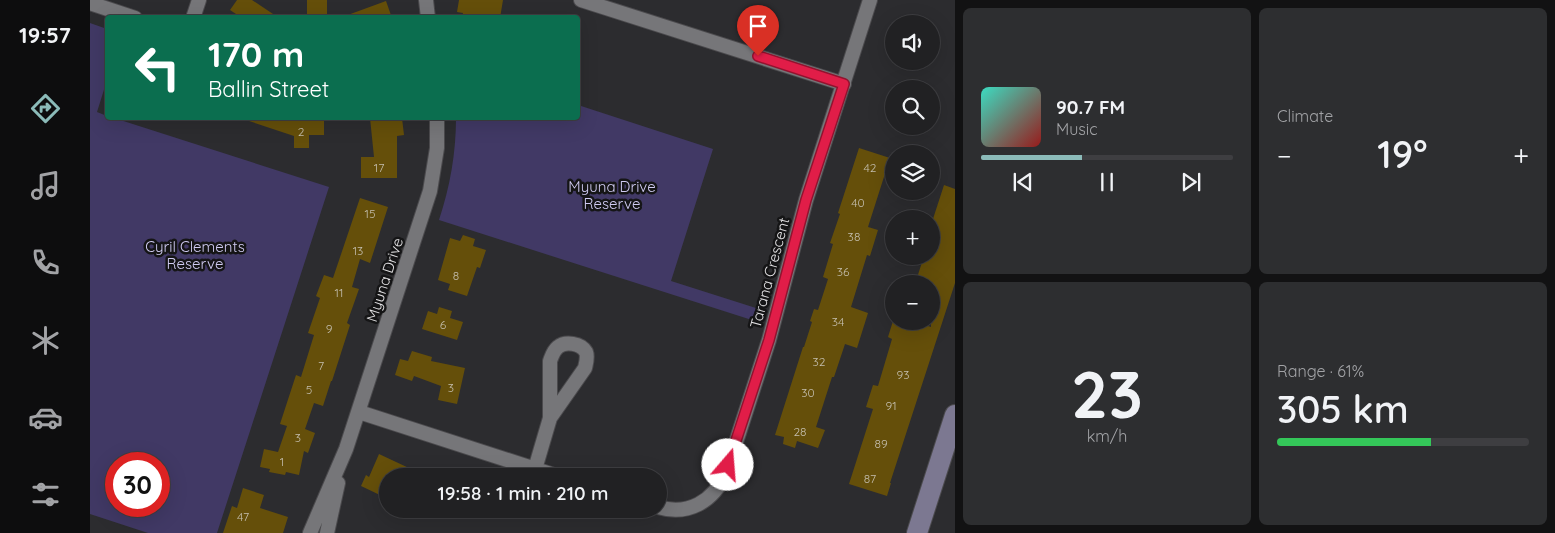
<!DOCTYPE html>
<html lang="en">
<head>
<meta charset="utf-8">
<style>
	body { margin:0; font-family:Quicksand,sans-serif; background:#2d2e30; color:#f1f3f6; height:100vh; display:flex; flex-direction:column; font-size:19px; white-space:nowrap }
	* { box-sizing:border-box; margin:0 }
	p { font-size:16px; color:#a2a3a6 }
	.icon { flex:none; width:28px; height:28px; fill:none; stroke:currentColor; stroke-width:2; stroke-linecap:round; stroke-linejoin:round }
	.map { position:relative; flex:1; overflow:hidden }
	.details { display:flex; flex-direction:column; gap:8px; padding:8px; background:#121213; width:600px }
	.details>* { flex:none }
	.guide { position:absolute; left:15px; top:15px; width:475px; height:105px; border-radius:5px; box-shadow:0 5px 20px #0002,0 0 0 1px #3e3e41; background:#0b6e4f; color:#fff; overflow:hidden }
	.fabs { position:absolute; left:795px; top:15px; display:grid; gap:10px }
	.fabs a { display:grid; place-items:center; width:55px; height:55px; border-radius:50%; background:#212123; box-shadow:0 5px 20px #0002,0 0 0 1px #3e3e41; font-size:25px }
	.speed { position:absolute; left:15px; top:452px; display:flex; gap:10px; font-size:25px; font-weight:700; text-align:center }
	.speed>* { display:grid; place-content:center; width:65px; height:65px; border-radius:50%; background:#212123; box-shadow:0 5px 20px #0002,0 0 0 1px #3e3e41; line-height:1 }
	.speed .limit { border:8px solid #d22; background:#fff; color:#111 }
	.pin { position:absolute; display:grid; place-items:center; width:42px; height:42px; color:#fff; margin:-51px -21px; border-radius:50% 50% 50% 0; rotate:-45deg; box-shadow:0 0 5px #0007 }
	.pin .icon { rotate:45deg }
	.me { position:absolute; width:55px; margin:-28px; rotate:18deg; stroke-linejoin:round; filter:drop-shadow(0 0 4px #0008) }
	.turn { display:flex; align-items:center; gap:18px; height:105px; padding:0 20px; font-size:22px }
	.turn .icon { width:65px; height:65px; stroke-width:2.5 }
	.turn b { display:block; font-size:35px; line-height:42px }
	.big { font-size:38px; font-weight:600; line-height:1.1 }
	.details .card { flex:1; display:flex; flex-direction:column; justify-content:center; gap:8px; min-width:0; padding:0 18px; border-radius:8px; background:#2d2e30 }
	.details .dial { align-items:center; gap:0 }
	.dial b { font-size:65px; line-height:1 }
	.song { display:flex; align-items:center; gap:15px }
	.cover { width:60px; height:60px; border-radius:8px; background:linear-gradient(135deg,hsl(170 70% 55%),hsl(0 70% 35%)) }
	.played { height:5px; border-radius:2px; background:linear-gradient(90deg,#8bbbb9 40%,#3e3e41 40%) }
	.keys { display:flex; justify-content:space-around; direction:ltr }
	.heat { display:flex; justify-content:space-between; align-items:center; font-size:28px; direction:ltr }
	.charge { height:8px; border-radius:4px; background:linear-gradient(90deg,#34c759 61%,#3e3e41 0) }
	.details .tiles { flex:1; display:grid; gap:8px; grid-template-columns:repeat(2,1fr) }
	.trip { position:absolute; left:289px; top:468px; width:288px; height:50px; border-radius:25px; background:#212123; box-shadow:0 5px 20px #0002,0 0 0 1px #3e3e41; font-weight:600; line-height:50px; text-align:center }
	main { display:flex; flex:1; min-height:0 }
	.tab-bar { display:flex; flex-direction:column; width:90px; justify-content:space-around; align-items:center; background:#0d0d0e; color:#a2a3a6 }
	.tab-bar .icon { width:35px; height:35px }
	.tab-bar .current { color:#8bbbb9 }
	.tab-bar b { font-size:22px; color:#f1f3f6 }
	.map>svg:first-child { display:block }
	.green { fill:#413965; fill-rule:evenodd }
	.building { fill:#654f0a }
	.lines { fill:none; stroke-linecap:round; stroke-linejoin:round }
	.street-casing { stroke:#4b4a4d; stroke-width:16 }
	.secondary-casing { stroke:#4b4a4d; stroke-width:22 }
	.street { stroke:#767679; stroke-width:14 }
	.secondary { stroke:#7c7891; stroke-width:20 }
	.route-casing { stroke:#92132f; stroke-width:12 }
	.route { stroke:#e11d48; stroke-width:9 }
	.labels { text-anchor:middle; stroke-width:5; stroke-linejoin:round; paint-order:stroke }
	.number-label { font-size:12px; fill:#c5bfaf }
	.park-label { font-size:15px; fill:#d0cbf2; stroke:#151516 }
	.street-label { font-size:15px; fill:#e5e4e6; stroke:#151516 }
</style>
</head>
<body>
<main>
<nav class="tab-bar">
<b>19:57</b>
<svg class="icon current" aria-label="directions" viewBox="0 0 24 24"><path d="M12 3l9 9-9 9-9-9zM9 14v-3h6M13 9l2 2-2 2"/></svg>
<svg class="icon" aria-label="music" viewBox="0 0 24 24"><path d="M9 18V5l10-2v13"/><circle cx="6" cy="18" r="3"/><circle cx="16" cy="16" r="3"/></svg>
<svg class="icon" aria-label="phone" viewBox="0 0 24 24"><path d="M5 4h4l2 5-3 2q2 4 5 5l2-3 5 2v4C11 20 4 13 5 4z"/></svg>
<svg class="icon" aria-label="climate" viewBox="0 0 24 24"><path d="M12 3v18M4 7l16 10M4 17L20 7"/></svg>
<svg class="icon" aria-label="car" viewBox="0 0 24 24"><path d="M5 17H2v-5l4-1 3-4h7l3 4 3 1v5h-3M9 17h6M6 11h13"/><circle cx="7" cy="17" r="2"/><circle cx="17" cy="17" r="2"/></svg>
<svg class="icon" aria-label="filters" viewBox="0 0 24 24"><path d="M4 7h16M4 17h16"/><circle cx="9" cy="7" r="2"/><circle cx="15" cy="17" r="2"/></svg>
</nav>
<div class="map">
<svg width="865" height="533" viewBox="0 0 865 533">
	<rect width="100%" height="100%" fill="#2c2c2f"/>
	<path class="green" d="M0 23 17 29V80L7 112 17 116 18 118H24L239 187 127 533H58L0 514ZM26 464H69V506H26Z
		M488 105 623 149 581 281 669 309 665 321 349 220C360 187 366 153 366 118H488Z"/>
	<path class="building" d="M147 0H162L189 18H152L140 10Z
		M217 0H237V18H217Z
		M369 0H413L410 18H372L373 13 367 12Z
		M296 1 302 18H255V16Z
		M157 118H234V135H219V148H204V136L156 120Z
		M280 118H312L314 135 307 136V178H271V157H284Z
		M769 148 800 158 778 227 788 230 780 256 777 255 761 307 778 313 767 348 755 344 744 377H742L726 427 735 430 728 448 707 441 705 448 693 444 694 437 685 435 713 347H714L722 322 720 321 724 309 728 310 738 279 733 277 743 244 740 243 750 214 748 213Z
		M854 185 865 189V283L800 483H801L797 496 759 484 783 409 776 407 783 385 788 386 802 339 798 337 803 321H823L841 327V284H825L834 256H841V225Z
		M270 198 298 207 280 263 270 259 262 287 269 289 257 323 260 325 242 381H241L233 406 224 403 215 429 225 433 218 453 214 451 209 475 196 472 195 475 179 472 180 469 170 467 174 449 188 452 197 426 190 424 206 375 211 377 224 335 218 333 230 298 226 296 234 275 243 278Z
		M373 235 385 239 383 246 396 250 390 268 387 267 377 296 358 290 360 284 348 280 360 238 370 241Z
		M349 307 362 311 360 318 373 322 367 340 332 329 338 311 347 314Z
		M322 351 342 357 341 361 375 368 367 404 348 400 351 386 324 376 322 381 305 375 310 359 318 361Z
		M289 454 336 476H298V484L292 496 271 486 276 475 279 477Z
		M153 488 174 495 170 508 198 517 193 533H133L142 506 147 508Z"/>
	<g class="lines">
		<defs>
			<path id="street" d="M336 0 338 18
				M491 0 754 84
				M0 3 45 18
				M103 18 109 0
				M269 412 467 476
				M445 469 460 418 495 368C496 363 498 357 496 352 491 343 475 341 468 347 463 351 462 356 460 361V418
				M568 507C598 516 623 502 636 473L679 340 716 200 780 0
				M220 533 256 449 340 191 347 148V118
				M237 533 248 483"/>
			<path id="secondary" d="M827 533 865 415"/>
		</defs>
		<use href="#street" class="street-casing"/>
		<use href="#secondary" class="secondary-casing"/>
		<use href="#street" class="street"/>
		<use href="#secondary" class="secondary"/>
	</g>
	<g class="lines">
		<defs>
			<path id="route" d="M638 465 679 340 716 200 754 84 668 56"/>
		</defs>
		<use href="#route" class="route-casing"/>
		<use href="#route" class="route"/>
	</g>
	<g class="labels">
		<g class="number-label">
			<text x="211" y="136">2</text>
			<text x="289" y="172">17</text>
			<text x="780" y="172">42</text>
			<text x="768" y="207">40</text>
			<text x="280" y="218">15</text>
			<text x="764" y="241">38</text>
			<text x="268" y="255">13</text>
			<text x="753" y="276">36</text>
			<text x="366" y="280">8</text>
			<text x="249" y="297">11</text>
			<text x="748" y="326">34</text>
			<text x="353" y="329">6</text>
			<text x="239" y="333">9</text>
			<text x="729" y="366">32</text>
			<text x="231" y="370">7</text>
			<text x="813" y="379">93</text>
			<text x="361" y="392">3</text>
			<text x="219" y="394">5</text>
			<text x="718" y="397">30</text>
			<text x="801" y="410">91</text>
			<text x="710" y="436">28</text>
			<text x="208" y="442">3</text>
			<text x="791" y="448">89</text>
			<text x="192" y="466">1</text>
			<text x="780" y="483">87</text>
			<text x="153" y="521">47</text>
		</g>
		<g class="park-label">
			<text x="522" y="192">Myuna Drive<tspan x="522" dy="17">Reserve</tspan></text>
			<text x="105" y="252">Cyril Clements<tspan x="105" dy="17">Reserve</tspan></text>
		</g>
		<g class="street-label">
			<text transform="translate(680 273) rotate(-75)" y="5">Tarana Crescent</text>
			<text transform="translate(295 280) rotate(-72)" y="5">Myuna Drive</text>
		</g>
	</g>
</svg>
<div class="fabs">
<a><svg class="icon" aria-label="sound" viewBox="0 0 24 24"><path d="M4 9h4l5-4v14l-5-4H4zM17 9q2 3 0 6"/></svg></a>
<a><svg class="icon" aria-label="search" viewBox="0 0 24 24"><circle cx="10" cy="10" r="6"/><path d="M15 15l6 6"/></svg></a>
<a><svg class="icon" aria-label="layers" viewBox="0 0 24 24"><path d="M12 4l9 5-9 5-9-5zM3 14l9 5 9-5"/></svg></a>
<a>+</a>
<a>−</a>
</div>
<div class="speed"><div class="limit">30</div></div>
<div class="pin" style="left:668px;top:56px;background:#d93025"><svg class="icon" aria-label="arrive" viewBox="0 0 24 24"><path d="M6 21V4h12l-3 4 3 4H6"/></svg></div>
<svg class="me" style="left:638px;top:465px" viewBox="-20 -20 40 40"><circle r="19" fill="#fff"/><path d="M0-13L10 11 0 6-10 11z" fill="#e11d48"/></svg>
<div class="trip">19:58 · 1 min · 210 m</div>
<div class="guide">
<div class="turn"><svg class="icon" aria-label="left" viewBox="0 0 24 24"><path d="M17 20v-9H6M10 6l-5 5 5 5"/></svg><div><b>170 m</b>Ballin Street</div></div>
</div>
</div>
<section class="details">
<div class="tiles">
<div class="card">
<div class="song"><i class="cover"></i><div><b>90.7 FM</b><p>Music</p></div></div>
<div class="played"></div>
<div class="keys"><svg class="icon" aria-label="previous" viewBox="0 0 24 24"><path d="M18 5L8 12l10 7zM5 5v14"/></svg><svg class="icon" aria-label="pause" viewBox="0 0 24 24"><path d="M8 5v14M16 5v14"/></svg><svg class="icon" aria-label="next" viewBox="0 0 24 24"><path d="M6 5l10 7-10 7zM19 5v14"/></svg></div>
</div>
<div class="card"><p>Climate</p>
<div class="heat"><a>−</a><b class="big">19°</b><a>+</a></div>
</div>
<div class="card dial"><b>23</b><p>km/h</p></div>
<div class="card"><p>Range · 61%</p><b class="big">305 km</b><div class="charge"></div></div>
</div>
</section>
</main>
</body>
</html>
